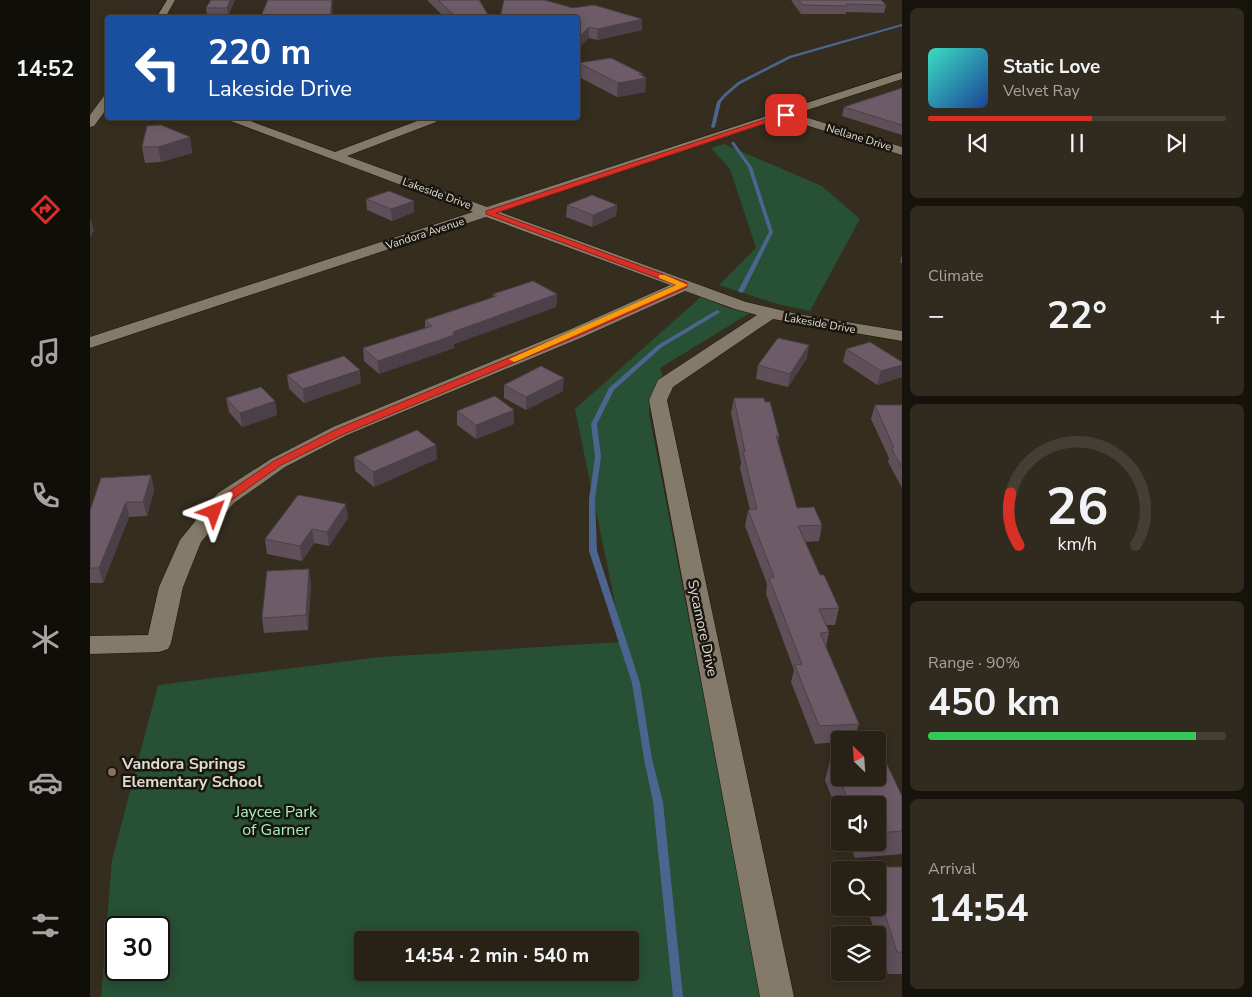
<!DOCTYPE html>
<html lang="en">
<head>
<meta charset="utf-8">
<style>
	body { margin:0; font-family:"Nunito Sans",sans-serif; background:#302a1f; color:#f1f3f6; height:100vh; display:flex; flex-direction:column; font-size:19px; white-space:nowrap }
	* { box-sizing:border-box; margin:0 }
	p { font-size:16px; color:#a5a4a1 }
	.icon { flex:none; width:28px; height:28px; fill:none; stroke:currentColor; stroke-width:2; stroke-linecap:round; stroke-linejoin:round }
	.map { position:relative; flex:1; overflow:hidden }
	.drawer { display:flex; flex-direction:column; gap:8px; padding:8px; background:#16130c; width:350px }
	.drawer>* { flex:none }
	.guide { position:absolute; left:15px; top:15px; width:475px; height:105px; border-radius:5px; box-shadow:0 2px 12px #0003,0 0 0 1px #443f35; background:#1a4fa0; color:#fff; overflow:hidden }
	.needle { width:32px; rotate:335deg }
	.tools { position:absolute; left:741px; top:731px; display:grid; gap:10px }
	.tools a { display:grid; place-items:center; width:55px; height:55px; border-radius:5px; background:#282216; box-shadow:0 2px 12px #0003,0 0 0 1px #443f35; font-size:25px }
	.speed { position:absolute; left:15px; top:916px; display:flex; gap:10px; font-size:25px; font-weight:700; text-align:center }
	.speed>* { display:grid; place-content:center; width:65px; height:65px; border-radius:50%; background:#282216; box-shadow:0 2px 12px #0003,0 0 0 1px #443f35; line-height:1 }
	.speed .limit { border:2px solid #111; border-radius:8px; background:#fff; color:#111 }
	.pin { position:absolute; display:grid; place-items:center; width:42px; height:42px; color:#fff; margin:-21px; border-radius:10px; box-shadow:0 2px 8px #0006 }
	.me { position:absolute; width:55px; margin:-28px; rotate:44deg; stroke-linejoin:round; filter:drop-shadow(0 0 4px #0008) }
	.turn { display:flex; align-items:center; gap:18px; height:105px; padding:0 20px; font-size:22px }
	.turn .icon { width:65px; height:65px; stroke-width:2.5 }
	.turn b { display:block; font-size:35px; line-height:42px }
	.big { font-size:38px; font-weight:700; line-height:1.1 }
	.drawer .tile { flex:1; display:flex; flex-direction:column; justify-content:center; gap:8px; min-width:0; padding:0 18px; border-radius:8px; background:#302a1f }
	.drawer .dial { align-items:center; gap:0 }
	.dial svg { height:130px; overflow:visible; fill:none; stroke:#443f35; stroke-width:7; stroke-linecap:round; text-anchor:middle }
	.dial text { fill:#f1f3f6; stroke:none }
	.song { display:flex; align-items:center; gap:15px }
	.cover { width:60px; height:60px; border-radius:8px; background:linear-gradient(135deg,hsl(170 70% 55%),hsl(220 70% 35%)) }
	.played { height:5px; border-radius:2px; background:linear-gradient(90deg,#d93025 55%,#443f35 55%) }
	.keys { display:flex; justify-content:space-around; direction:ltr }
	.heat { display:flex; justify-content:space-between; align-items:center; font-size:28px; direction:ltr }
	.charge { height:8px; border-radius:4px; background:linear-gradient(90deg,#34c759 90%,#443f35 0) }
	.trip { position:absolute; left:264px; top:931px; width:285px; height:50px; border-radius:5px; background:#282216; box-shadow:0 2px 12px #0003,0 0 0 1px #443f35; font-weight:700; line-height:50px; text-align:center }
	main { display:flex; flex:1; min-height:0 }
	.tabs { display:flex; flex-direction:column; width:90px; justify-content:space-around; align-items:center; background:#100e09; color:#a5a4a1 }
	.tabs .icon { width:35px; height:35px }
	.tabs .current { color:#d93025 }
	.tabs b { font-size:22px; color:#f1f3f6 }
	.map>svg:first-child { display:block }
	.green { fill:#275035; fill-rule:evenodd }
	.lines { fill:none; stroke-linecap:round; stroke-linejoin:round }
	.stream { fill:#4b658e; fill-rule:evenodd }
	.minor-casing { stroke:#1c1507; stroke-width:1 }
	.minor { fill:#847a69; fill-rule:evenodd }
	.wall { fill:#5e4f59 }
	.shaded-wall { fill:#4c4048 }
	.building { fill:#6d5c67; stroke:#4c4048 }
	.route { fill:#d93025; stroke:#8d1f18 }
	.slow { fill:#f59e0b }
	.education-dot { fill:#8d6e63; stroke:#19160f; stroke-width:2 }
	.labels { text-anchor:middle; stroke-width:5; stroke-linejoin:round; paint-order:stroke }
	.far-street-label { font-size:11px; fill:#e1dcd2; stroke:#19160f }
	.street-label { font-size:14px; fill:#e1dcd2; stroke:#19160f }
	.near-poi-label { font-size:16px; font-weight:bold; fill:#e1dcd2; stroke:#19160f; text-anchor:start }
	.near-park-label { font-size:16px; fill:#a6f1bd; stroke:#19160f }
</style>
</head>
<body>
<main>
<nav class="tabs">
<b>14:52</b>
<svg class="icon current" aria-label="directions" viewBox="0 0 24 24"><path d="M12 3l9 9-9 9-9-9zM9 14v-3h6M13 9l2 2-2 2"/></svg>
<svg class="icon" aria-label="music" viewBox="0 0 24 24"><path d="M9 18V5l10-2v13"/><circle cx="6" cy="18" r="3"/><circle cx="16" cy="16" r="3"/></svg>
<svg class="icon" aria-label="phone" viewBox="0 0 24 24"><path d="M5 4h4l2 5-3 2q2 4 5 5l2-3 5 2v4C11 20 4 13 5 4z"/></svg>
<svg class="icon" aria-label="climate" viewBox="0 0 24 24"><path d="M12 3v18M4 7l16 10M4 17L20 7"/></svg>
<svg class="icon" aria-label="car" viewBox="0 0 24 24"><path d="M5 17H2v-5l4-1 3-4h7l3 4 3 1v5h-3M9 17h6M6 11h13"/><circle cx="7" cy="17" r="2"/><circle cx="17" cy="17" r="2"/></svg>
<svg class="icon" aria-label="filters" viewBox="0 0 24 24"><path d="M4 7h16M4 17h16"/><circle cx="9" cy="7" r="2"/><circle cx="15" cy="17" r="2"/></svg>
</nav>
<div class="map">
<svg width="812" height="997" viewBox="0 0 812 997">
	<rect width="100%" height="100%" fill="#352d1e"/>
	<path class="green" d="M634 144 732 186 770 219 720 311 687 304 629 285 666 248 640 169 621 148Z
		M612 296 635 307 660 313 570 368 574 381 561 397 559 414 672 997H11L22 860 68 685 290 657 531 642 524 598 485 409ZM26 928H69V970H26ZM272 940H540V972H272Z"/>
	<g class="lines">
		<path class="stream" d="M812 24V26L701 58 650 84 636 96 631 102 625 127 623 128 621 127 627 102 634 94 648 82 699 56Z
			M642 142H644L662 167 683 232 654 291 651 293 648 291 679 232 658 167 641 143Z
			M627 310 630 312 629 313 572 347 524 390 507 424 511 457 505 499 507 551 550 683 562 759 573 802 593 997H583L563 802 554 759 542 683 499 551V499L505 457 501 424 519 388 568 345Z"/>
		<defs>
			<path id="minor" d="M77 0H85L75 18H66Z
				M812 72V79L705 114 812 147V155L693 118 410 212 656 302 707 314 812 331V341L683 319 583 387 577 400 704 997H670L559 400 568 380 667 315 645 309 595 291 493 337 257 435 195 467 144 503 111 542 93 587 81 643 78 649 69 652 0 654V636L58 635 69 587 90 540 128 493 181 459 243 427 481 329 580 285 396 217 0 348V337L383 212 138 120 136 118H152L245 152 335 118H347L346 122 257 156 397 207Z
				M18 95V107L4 126 0 127V115L14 96Z"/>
		</defs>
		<use href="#minor" class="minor-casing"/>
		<use href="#minor" class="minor"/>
	</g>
	<path class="wall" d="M121 0H145L138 16H117L116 8Z
		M337 0H389L400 18H355Z
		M701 0H791L796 5 794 13 756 12V14H711Z
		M483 8 552 19V30L507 40 499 38Z
		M489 63 552 76 556 78 555 92 527 97 489 77Z
		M812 88V135L752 116 754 107Z
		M100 137 102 153 71 162 55 163 52 147Z
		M276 199 324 212 302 221 277 210Z
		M477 205H527L526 216 502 227 476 217Z
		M812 253V263H810Z
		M403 294H467L466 307 364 344V348L289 374 274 361 273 348 335 328V320L403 298Z
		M756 349 812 377 787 385 753 362Z
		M717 358 698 387 666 379 668 365Z
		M197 375 271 383 214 403 199 389Z
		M414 385 473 391 436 410 414 398Z
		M136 398 185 401 187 415 152 427 139 412Z
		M644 398 675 402 689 436 688 441 707 508 732 525 729 541 715 542 730 575 749 608 745 625H736L739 632 736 647 769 724 764 740H750V742L725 744 701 682 704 670 676 594 677 584 655 526 658 510H660L650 468 651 462 641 413Z
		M785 405H812V488L798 462 799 458 781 419Z
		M367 411 424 424 386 439 367 425Z
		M264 457 347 459 284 487 265 471Z
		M61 475 64 490 57 516 39 517 13 583H0V511Z
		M258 518 239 546 224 543 212 561 177 554 175 539Z
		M221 584 218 630 174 633 172 618Z
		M741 757 812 796V854L765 858 759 842H788V805H750V819L735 780Z
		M779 867H812V974H798L788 940V935H786L777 908H788V870H778Z"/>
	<path class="shaded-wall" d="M140 0H145L138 16 137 8Z
		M242 0 243 18H240Z
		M552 19V30L507 40 508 29Z
		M499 27V38L488 49V38Z
		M549 74H553L552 78H556L555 92 527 97 528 83Z
		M100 137 102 153 71 162 68 147Z
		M324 201V212L302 221 301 209Z
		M527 205 526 216 502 227 503 215Z
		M1 219 4 231 0 238V221Z
		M467 294 466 307 364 344V348L289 374 288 361 363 332Z
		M719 345 717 358 698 387 700 374Z
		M812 365V377L787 385 791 371Z
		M270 370 271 383 214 403 213 389Z
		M474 378 473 391 436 410V397Z
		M185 401 187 415 152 427 150 413Z
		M424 410V424L386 439V425Z
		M346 445 347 459 284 487 283 472Z
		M61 475 64 490 57 516 53 502Z
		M36 502 39 517 13 583 9 568Z
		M256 504 258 518 239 546 237 532Z
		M222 529 224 543 212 561 210 546Z
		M219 569 221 584 218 630 216 615Z"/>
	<path class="building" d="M121 0H140L137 8H116Z
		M178 0H242L240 18H170Z
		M348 0H389L400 18H367Z
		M414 0H454L483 8 504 5 552 19 508 29 499 27 488 38V18H410Z
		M708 0H791L796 5 756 4 758 6 713 5Z
		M116 14 114 18H94L96 15Z
		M521 58 553 74H549L556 78 528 83 489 63Z
		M812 88V125L754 107Z
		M71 125 100 137 68 147H52L57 126Z
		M299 191 324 201 301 209 276 199Z
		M502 195 527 205 503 215 477 205Z
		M443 281 467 294 363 332 364 335 288 361 273 348 342 326 335 320 407 296 403 294Z
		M688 338 719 345 700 374 668 365Z
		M780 342 812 362V365L791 371 756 349Z
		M254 356 270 370 213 389 197 375Z
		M451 366 474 378 436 397 414 385Z
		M171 387 185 401 150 413 136 398Z
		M405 396 424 410 386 425 367 411Z
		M644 398H674L675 402H680L689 436H686L707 508 724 507 732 525 708 526 730 575H734L749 608 729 609 739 632 730 633 769 724 729 726 705 665 712 664 679 578 684 577 658 510 667 509 653 452H655Z
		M785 405H812V467L801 448H804Z
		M327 430 346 445 283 472 264 457Z
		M61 475 53 502H36L9 568H0V511L11 478Z
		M208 495 256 504 237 532 222 529 210 546 175 539Z
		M219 569 216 615 172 618 177 571Z
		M788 754H792L812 796V831L788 833V805H760L741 757H750V778H788Z
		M779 867H812V952H807L788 892V870H780Z"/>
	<path class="route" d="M694 113 700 115 406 213 597 283V287L490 335 254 434 191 465 140 501 128 515H120L119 512 132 496 184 461 247 429 484 331 586 285 396 214V211Z"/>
	<path class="slow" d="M569 275H575L598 285 427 361 424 362 419 359 586 285 569 278Z"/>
	<circle class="education-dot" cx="22" cy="772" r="5"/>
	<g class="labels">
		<g class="far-street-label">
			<text transform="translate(769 137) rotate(17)" y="4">Nellane Drive</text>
			<text transform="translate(347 193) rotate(20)" y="4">Lakeside Drive</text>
			<text transform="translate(335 233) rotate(-18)" y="4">Vandora Avenue</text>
			<text transform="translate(730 323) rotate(10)" y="4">Lakeside Drive</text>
		</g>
		<g class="street-label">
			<text transform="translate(613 628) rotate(78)" y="5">Sycamore Drive</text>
		</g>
		<g class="near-poi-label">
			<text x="32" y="769">Vandora Springs<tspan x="32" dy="18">Elementary School</tspan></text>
		</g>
		<g class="near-park-label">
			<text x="186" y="817">Jaycee Park<tspan x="186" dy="18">of Garner</tspan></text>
		</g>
	</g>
</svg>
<div class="tools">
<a><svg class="needle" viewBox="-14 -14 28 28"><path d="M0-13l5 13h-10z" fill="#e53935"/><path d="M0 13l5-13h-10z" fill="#a5a4a1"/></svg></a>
<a><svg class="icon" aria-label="sound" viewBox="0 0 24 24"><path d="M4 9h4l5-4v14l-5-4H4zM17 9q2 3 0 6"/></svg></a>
<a><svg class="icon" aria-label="search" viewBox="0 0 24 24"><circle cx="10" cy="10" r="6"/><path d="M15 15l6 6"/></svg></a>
<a><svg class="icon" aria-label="layers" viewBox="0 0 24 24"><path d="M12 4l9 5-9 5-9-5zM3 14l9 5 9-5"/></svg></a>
</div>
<div class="speed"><div class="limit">30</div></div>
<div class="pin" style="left:696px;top:115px;background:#d93025"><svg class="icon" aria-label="arrive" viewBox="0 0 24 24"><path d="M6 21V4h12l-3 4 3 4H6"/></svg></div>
<svg class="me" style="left:124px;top:512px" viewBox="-20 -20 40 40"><path d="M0-17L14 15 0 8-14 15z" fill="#d93025" stroke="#fff" stroke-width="4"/></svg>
<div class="trip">14:54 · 2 min · 540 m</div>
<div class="guide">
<div class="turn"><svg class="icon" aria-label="left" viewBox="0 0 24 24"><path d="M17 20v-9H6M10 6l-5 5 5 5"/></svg><div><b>220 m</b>Lakeside Drive</div></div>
</div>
</div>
<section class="drawer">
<div class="tile">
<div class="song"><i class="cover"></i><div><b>Static Love</b><p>Velvet Ray</p></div></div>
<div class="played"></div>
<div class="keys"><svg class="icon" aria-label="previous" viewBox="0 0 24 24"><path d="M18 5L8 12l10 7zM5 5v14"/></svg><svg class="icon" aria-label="pause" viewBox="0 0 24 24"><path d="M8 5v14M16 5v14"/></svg><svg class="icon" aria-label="next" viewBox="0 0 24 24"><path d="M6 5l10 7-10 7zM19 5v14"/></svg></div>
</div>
<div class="tile"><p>Climate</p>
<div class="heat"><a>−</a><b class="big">22°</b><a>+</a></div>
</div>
<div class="tile dial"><svg viewBox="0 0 100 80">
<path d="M14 69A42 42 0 1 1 86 69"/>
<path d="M14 69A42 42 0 0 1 9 37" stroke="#d93025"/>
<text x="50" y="56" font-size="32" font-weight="700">26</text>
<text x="50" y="72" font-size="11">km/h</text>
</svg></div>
<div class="tile"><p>Range · 90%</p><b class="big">450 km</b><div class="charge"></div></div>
<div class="tile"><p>Arrival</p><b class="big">14:54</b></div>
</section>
</main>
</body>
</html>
